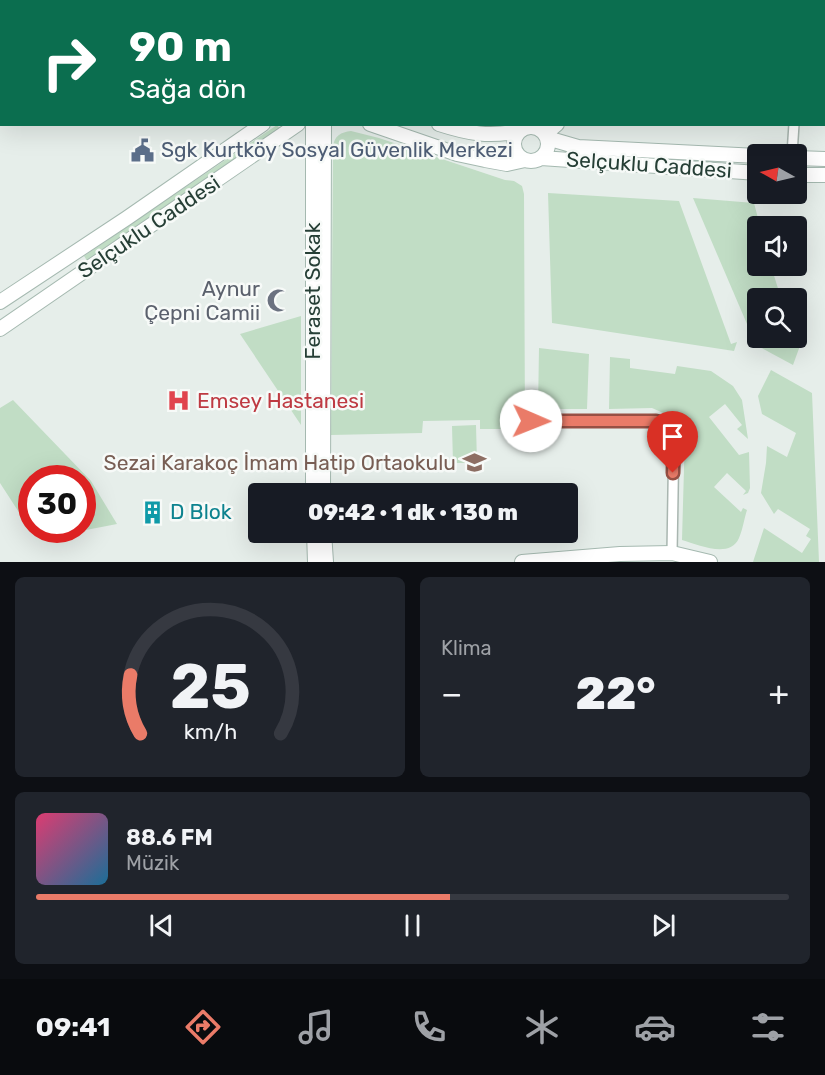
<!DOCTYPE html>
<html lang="tr">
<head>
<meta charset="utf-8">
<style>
	body { margin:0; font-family:Rubik,sans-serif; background:#20242c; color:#f1f3f6; height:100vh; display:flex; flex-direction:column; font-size:22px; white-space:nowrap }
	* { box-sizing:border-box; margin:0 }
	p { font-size:20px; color:#9ea1a6 }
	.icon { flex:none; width:33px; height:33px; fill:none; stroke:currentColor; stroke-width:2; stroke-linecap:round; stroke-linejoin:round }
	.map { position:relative; height:562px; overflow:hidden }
	.side { display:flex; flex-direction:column; gap:15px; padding:15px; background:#0d0f14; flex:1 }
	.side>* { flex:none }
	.hud { position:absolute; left:0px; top:0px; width:825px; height:126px; box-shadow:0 6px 24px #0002; background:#0b6e4f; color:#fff; overflow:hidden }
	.needle { width:39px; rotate:278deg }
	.fabs { position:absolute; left:747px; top:144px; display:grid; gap:12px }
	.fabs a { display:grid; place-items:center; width:60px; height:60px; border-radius:6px; background:#171b24; box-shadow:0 6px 24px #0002; font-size:30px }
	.speed { position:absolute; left:18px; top:465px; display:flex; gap:12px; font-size:30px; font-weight:700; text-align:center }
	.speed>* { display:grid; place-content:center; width:78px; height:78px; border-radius:50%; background:#171b24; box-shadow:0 6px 24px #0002; line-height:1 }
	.speed .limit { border:9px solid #d22; background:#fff; color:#111 }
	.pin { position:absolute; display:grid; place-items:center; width:51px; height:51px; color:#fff; margin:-62px -26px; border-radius:50% 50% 50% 0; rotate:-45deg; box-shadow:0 0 6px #0007 }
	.pin .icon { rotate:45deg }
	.me { position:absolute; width:66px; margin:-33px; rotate:91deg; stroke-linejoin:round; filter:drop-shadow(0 0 4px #0008) }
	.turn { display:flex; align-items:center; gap:21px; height:126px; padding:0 30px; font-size:27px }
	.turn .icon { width:78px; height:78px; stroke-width:2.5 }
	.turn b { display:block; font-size:42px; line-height:51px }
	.big { font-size:45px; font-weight:800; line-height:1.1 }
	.side .card { flex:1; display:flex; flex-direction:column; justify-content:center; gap:9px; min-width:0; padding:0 21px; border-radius:9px; background:#20242c }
	.side .dial { align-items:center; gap:0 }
	.dial svg { height:156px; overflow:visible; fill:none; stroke:#363941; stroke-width:7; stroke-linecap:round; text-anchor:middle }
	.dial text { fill:#f1f3f6; stroke:none }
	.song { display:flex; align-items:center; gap:18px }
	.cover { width:72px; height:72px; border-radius:9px; background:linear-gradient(135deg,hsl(340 70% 55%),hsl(200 70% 35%)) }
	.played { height:6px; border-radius:3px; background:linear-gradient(90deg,#ea7b68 55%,#363941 55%) }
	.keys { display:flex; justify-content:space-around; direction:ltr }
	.heat { display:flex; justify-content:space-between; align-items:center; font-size:33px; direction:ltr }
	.side .tiles { flex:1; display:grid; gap:15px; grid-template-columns:1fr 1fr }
	.card:last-child { grid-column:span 2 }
	.trip { position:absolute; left:248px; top:483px; width:330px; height:60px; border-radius:6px; background:#171b24; box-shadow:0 6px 24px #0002; font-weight:800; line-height:60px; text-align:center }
	.menu { display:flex; height:96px; justify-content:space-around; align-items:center; background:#090b0e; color:#9ea1a6 }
	.menu .icon { width:42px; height:42px }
	.menu .selected { color:#ea7b68 }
	.menu b { font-size:27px; color:#f1f3f6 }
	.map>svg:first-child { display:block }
	.green { fill:#c1ddc5; fill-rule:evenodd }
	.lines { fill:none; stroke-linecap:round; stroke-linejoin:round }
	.street-casing { stroke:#a9b6b0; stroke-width:12 }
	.secondary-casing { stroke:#a5b9b0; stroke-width:16 }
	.street { stroke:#fff; stroke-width:9 }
	.secondary { stroke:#fff; stroke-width:14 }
	.route-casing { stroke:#985044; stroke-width:15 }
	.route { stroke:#ea7b68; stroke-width:10 }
	.labels { text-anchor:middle; stroke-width:5; stroke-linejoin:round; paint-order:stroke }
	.service-label { font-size:21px; fill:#4e5e75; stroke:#f7faf8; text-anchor:start }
	.street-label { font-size:21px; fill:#263f36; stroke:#f7faf8 }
	.worship-label { font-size:21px; fill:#5b616d; stroke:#f7faf8; text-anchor:end }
	.health-label { font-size:21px; fill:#be3a42; stroke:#f7faf8; text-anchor:start }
	.education-label { font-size:21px; fill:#785e54; stroke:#f7faf8; text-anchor:end }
	.culture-label { font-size:21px; fill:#0d838f; stroke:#f7faf8; text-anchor:start }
</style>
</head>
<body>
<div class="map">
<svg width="825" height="562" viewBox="0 0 825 562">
	<rect width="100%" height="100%" fill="#e6eeea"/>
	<path class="green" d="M277 125 282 131 88 262 84 256Z
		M351 131 379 138 505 180 514 181 522 186 524 194 525 429H480V420L423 421 422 433 331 435 333 147C334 136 341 132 351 131Z
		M548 193 679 201 731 344 737 342 734 351 552 323Z
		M693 198 754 203 760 226H758V266H771L781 298H758V338H796L797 321 800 323 801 343 793 365 756 345Z
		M301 316V425L240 334Z
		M539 348 589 354 587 409H538Z
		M610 357 630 359V368L675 374 677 366 711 371 733 386 742 400 748 439 737 429 742 425 725 404 709 417 739 455 749 452 750 488 748 493 743 495 746 491 727 473 714 487 741 512 743 508 747 510C744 519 743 529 739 538 730 559 699 545 682 540L685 433 679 420 652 408 609 409Z
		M771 370 812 393 819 562H753L764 528 802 553 811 539 806 536 810 529 778 509 774 514 761 493 766 463 767 446 787 457 796 433 762 414 758 396Z
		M13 400 91 481 117 524 60 535 33 534 0 483V408ZM32 478H82V530H32Z
		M476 425 477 463H453L452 426Z"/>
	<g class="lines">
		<defs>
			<path id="street" d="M728 0 729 2
				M687 2 688 0
				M786 2 787 0
				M824 45H825
				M824 88H825
				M792 154 794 124
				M531 421H656L664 423 674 433 672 553"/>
			<path id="secondary" d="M325 2V0
				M658 2 659 0
				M370 124 457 154 485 160 507 164 525 160
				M439 124C470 134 489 137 520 131
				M514 144a17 17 0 1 1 34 0a17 17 0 1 1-34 0Z
				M545 134 557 124
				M547 138 578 147 758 156
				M541 158 758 173
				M796 158 825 159
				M796 175H825
				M0 302 127 218 263 124
				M0 329 298 124
				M313 494V124
				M323 494 324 124
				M314 532 315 562
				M324 532 326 562
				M522 562 620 554 672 553 710 562"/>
		</defs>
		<use href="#street" class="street-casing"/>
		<use href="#secondary" class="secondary-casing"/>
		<use href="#street" class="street"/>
		<use href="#secondary" class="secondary"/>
	</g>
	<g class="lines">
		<defs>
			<path id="route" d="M531 421H656L664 423 674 433 673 473"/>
		</defs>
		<use href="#route" class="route-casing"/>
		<use href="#route" class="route"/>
	</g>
	<defs>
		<symbol id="civic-bare" viewBox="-9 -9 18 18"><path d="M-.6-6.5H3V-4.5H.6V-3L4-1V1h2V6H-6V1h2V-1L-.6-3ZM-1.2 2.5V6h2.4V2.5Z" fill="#5c6f8a" stroke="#f7faf8" stroke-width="2.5" paint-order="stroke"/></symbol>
		<symbol id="mosque-bare" viewBox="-9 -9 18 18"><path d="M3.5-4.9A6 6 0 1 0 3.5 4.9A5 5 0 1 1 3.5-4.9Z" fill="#6b7280" stroke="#f7faf8" stroke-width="2.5" paint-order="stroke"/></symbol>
		<symbol id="hospital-bare" viewBox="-9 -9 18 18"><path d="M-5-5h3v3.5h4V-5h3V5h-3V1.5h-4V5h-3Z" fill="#e0444e" stroke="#f7faf8" stroke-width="2.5" paint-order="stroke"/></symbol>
		<symbol id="school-bare" viewBox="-9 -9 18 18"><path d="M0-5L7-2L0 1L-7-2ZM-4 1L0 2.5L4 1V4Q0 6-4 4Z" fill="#8d6e63" stroke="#f7faf8" stroke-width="2.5" paint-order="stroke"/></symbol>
		<symbol id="building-bare" viewBox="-9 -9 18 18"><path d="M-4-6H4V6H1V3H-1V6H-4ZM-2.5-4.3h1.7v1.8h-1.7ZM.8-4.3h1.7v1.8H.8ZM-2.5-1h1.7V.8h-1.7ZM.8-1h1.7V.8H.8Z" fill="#0f9aa8" stroke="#f7faf8" stroke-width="2.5" paint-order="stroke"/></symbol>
	</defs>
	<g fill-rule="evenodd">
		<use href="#civic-bare" x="126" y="134" width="33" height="33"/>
		<use href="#mosque-bare" x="262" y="284" width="33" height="33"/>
		<use href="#hospital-bare" x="162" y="384" width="33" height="33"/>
		<use href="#school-bare" x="458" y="446" width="33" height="33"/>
		<use href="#building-bare" x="136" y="496" width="33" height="33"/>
	</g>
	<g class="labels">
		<g class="service-label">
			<text x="161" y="157">Sgk Kurtköy Sosyal Güvenlik Merkezi</text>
		</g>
		<g class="street-label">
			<text transform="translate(649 165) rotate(4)" y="7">Selçuklu Caddesi</text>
			<text transform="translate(149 227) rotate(-34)" y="7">Selçuklu Caddesi</text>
			<text transform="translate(313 291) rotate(-90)" y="7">Feraset Sokak</text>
		</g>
		<g class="worship-label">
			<text x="260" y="296">Aynur<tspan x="260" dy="24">Çepni Camii</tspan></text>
		</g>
		<g class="health-label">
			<text x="197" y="408">Emsey Hastanesi</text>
		</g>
		<g class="education-label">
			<text x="456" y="470">Sezai Karakoç İmam Hatip Ortaokulu</text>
		</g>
		<g class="culture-label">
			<text x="170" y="519">D Blok</text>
		</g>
	</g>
</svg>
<div class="fabs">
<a><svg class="needle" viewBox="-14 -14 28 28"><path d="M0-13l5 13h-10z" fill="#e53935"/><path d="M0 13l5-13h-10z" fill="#9ea1a6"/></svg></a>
<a><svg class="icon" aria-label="sound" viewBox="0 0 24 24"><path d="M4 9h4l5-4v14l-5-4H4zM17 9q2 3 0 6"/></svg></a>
<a><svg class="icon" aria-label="search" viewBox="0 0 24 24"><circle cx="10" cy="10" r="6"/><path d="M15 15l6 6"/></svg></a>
</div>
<div class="speed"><div class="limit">30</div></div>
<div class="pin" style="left:673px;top:473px;background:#d93025"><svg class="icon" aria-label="arrive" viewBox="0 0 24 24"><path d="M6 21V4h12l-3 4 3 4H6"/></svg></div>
<svg class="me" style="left:531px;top:421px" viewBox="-20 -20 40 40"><circle r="19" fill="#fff"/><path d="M0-13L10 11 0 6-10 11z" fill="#ea7b68"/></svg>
<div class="trip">09:42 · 1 dk · 130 m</div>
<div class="hud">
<div class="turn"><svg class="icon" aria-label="right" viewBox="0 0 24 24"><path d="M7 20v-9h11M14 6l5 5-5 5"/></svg><div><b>90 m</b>Sağa dön</div></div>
</div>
</div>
<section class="side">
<div class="tiles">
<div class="card dial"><svg viewBox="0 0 100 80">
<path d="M14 69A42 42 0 1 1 86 69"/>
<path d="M14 69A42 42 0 0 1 9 39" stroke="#ea7b68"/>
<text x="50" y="56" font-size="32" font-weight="700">25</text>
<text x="50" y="72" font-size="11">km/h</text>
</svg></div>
<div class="card"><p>Klima</p>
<div class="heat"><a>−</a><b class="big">22°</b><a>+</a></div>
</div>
<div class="card">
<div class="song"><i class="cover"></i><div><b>88.6 FM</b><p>Müzik</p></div></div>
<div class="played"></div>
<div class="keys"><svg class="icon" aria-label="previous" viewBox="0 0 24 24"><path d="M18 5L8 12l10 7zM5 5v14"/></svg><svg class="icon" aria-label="pause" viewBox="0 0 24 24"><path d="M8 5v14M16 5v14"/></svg><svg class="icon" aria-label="next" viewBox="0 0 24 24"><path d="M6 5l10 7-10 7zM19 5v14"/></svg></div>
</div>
</div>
</section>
<nav class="menu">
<b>09:41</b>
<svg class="icon selected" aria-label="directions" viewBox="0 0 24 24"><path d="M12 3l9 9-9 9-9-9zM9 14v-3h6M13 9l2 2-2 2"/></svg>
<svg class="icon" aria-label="music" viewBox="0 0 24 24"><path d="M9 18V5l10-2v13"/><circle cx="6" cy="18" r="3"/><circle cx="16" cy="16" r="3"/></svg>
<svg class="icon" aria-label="phone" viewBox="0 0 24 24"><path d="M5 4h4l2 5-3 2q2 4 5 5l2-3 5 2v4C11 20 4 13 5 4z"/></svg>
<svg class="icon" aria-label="climate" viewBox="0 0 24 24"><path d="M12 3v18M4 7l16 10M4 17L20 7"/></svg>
<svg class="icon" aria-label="car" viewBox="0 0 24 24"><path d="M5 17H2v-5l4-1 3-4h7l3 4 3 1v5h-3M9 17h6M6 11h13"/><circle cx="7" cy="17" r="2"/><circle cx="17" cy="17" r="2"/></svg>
<svg class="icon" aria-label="filters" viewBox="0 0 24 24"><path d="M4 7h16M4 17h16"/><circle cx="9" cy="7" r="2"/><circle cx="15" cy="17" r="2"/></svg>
</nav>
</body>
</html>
